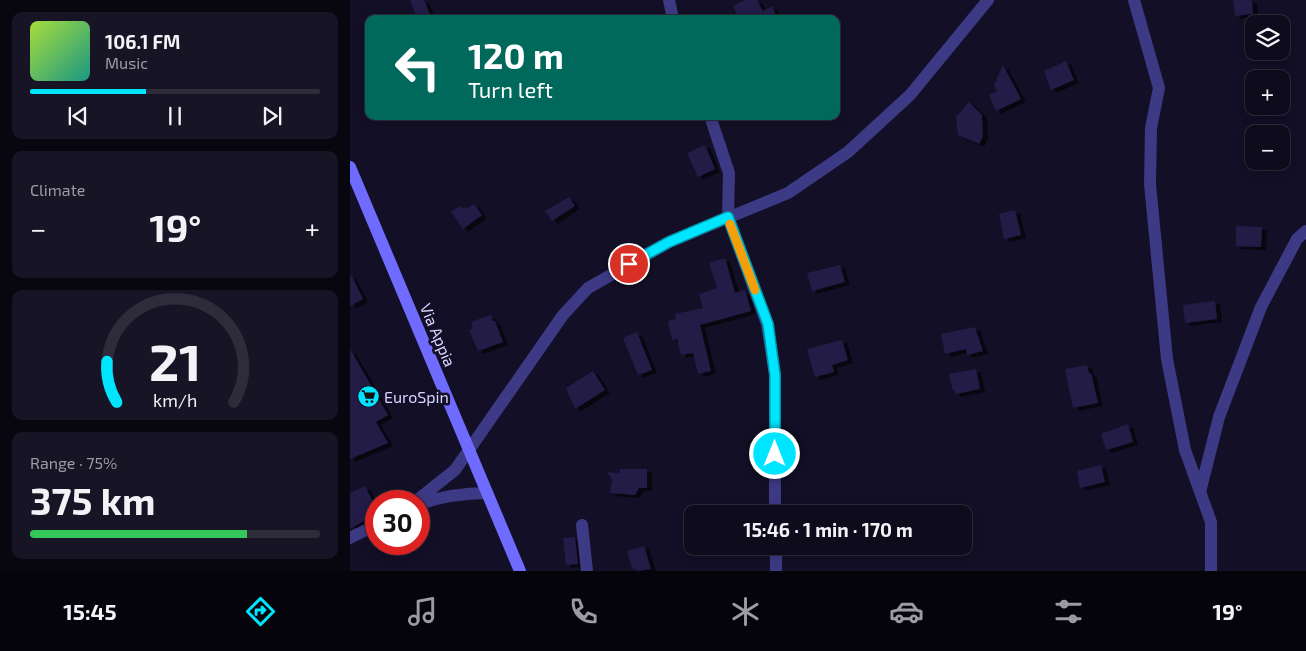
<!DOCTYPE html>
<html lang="en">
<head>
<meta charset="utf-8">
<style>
	body { margin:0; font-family:"Exo 2",sans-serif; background:#171425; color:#f1f3f6; height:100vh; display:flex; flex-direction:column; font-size:19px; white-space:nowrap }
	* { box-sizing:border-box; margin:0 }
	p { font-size:16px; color:#9b9ba3 }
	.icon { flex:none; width:28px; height:28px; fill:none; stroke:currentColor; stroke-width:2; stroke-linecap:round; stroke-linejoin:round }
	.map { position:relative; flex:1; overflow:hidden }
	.panel { display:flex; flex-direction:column; gap:12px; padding:12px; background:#08060f; width:350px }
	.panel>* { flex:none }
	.guide { position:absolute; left:15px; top:15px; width:475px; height:105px; border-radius:10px; box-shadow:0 2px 12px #0003,0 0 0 1px #2e2b3b; background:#00695c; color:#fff; overflow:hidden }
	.controls { position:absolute; left:895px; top:15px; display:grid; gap:10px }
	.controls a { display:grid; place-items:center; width:45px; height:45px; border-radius:10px; background:#0e0b1c; box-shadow:0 2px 12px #0003,0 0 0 1px #2e2b3b; font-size:25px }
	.speed { position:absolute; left:15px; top:490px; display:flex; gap:10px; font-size:25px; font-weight:700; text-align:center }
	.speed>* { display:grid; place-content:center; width:65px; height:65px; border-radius:50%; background:#0e0b1c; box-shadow:0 2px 12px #0003,0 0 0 1px #2e2b3b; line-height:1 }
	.speed .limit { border:8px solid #d22; background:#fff; color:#111 }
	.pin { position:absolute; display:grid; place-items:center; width:42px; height:42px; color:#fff; margin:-21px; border:2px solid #fff; border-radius:50%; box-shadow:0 1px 5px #0007 }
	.me { position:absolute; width:55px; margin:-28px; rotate:0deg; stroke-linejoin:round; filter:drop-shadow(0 0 4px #0008) }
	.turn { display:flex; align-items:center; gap:18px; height:105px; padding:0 20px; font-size:22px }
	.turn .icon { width:65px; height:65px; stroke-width:2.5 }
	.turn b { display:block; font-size:35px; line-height:42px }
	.big { font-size:38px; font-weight:700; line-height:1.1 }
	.panel .card { flex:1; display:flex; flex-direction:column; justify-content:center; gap:8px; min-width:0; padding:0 18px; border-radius:10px; background:#171425 }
	.panel .dial { align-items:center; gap:0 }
	.dial svg { height:130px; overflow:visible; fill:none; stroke:#2e2b3b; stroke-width:7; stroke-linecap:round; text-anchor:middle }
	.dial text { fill:#f1f3f6; stroke:none }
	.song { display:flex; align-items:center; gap:15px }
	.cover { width:60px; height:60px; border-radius:8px; background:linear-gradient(135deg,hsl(80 70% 55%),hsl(170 70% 35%)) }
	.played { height:5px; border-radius:2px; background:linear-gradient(90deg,#00e5ff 40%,#2e2b3b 40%) }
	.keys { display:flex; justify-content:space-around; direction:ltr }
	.heat { display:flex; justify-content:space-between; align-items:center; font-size:28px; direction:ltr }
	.charge { height:8px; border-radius:4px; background:linear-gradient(90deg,#34c759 75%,#2e2b3b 0) }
	.trip { position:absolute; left:334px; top:505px; width:288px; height:50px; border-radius:10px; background:#0e0b1c; box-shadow:0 2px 12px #0003,0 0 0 1px #2e2b3b; font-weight:700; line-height:50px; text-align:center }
	.menu { display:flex; height:80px; justify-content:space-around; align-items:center; background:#06040b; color:#9b9ba3 }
	.menu .icon { width:35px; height:35px }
	.menu .on { color:#00e5ff }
	.menu b { font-size:22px; color:#f1f3f6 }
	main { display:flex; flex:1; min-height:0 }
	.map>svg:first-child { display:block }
	.building { fill:#241b47; filter:url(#shadow) }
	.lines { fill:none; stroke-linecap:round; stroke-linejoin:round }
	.street { stroke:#3d3a85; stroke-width:12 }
	.secondary { stroke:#6f6bff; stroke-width:12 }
	.route-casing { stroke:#0095a6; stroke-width:12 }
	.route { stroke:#00e5ff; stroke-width:9 }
	.slow { stroke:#f59e0b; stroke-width:9 }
	.labels { text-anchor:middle; stroke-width:5; stroke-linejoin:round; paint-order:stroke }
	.street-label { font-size:16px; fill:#d9d4ff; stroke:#130f26 }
	.poi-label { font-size:16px; fill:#d9d4ff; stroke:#130f26; text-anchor:start }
</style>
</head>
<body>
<main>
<section class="panel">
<div class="card">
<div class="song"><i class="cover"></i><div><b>106.1 FM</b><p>Music</p></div></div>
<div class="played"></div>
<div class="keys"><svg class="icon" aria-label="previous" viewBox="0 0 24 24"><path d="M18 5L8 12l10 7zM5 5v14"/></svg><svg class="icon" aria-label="pause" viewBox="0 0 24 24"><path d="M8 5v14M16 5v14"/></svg><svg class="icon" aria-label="next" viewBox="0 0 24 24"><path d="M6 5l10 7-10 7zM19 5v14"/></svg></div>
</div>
<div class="card"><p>Climate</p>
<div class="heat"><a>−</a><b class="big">19°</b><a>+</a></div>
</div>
<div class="card dial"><svg viewBox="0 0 100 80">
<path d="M14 69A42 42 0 1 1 86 69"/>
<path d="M14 69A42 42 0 0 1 8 44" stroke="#00e5ff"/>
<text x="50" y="56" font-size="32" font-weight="700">21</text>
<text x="50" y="72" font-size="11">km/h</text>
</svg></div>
<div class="card"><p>Range · 75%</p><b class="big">375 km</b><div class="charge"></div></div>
</section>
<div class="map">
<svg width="956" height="571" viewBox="0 0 956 571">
	<defs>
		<filter id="shadow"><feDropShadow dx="5" dy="3" stdDeviation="0" flood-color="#0009"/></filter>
	</defs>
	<rect width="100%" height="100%" fill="#130f26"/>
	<path class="building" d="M60 0H74L82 19H67Z
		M395 0H407L413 11 422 6 428 19H394L391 14H387L383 6Z
		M883 0H902L903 14 885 16Z
		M716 61 724 80 701 90 694 71Z
		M653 65 671 99 646 111 639 95 647 91 644 85Z
		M619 102 632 115 633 136 629 144 608 135 606 117Z
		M355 145 365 169 348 177 337 153Z
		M219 197 225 206 202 221 195 211Z
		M124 204 132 215 113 229 101 212 110 206 112 209 115 207 116 209Z
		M665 210 671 235 654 239 649 214Z
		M886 226 912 227 911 247 886 246Z
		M375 258 385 293 395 290 401 311 350 325 361 371 348 374 343 353 331 355 327 339 322 340 318 321 326 319 325 314 353 308 349 294 367 288 359 263Z
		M490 265 495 282 462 291 457 273Z
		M0 273 13 299 0 306Z
		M865 301 867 319 835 323 833 305Z
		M141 315 143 321H145L153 342 128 351 119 330 123 329 121 322Z
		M625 327 633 351 617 355 616 349 595 354 591 334Z
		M287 332 302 370 288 375 273 338Z
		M492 340 498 360 482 365 484 372 465 377 457 349Z
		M0 349 38 415 26 422 38 443 0 459Z
		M737 365 739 373H741L748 403 723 408 715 369Z
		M626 369 630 389 606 394 602 388 599 374Z
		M243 371 255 390 225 409 216 388Z
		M778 424 783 442 756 450 751 434Z
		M751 465 755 482 730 488 727 471Z
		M270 469H297V488H289L285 495 260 493 262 480 257 472 270 473Z
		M15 486 26 508V514L0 529V493Z
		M225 537 228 564 216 565 213 538Z
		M294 546 301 569 288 571 282 568 277 551Z"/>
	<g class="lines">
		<path class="street" d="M319 0 323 19
			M784 0 809 88 801 128 800 184 817 359 835 450 861 522V571
			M360 116 379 173 378 217 417 324 425 375V514
			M850 492 869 417 911 307 947 239 956 231
			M66 501 105 470 213 315 238 288 319 242 438 193 498 152 560 95 638 0
			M69 504C93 496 112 493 137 493
			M232 525 237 571
			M0 538 26 525
			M426 546V571"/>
		<path class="secondary" d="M0 167 170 571"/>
	</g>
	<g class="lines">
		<defs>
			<path id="route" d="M279 264 319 242 378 217 418 324 425 375V454"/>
		</defs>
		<use href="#route" class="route-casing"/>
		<use href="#route" class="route"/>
		<path class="slow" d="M380 224 405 290"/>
	</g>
	<defs>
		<symbol id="supermarket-disc" viewBox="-11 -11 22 22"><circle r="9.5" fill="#00e5ff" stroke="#130f26"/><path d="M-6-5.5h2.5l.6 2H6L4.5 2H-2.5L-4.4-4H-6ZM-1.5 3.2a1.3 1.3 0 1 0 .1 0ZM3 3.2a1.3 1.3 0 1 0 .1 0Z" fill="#111"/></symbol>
	</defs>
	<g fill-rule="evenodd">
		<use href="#supermarket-disc" x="6" y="384" width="25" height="25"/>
	</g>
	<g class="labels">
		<g class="street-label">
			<text transform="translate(88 335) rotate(67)" y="6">Via Appia</text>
		</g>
		<g class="poi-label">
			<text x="34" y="403">EuroSpin</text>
		</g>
	</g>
</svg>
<div class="controls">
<a><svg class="icon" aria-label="layers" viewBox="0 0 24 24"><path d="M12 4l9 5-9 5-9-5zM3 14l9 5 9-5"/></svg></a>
<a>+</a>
<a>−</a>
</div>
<div class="speed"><div class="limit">30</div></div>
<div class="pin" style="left:279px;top:264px;background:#d93025"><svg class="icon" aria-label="arrive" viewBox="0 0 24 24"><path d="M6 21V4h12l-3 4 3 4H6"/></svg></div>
<svg class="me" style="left:425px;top:454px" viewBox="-20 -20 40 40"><circle r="17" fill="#00e5ff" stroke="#fff" stroke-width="3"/><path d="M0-11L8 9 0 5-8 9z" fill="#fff"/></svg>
<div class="trip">15:46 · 1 min · 170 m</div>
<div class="guide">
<div class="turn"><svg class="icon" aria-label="left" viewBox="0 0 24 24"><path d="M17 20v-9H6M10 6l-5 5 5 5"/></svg><div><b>120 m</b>Turn left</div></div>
</div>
</div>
</main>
<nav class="menu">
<b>15:45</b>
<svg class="icon on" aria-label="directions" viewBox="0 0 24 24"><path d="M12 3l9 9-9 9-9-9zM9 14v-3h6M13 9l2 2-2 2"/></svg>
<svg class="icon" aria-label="music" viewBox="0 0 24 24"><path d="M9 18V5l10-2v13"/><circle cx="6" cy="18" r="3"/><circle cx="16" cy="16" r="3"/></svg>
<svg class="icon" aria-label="phone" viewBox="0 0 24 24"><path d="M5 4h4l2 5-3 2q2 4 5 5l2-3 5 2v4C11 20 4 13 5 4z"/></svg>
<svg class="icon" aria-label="climate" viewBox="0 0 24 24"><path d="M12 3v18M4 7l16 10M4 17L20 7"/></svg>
<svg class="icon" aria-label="car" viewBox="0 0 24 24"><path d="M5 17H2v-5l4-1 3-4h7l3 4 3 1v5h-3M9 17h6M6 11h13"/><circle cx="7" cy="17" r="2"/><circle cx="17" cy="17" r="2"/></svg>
<svg class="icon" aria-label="filters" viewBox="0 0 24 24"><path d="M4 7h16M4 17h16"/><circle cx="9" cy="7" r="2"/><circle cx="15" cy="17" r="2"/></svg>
<b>19°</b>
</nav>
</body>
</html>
